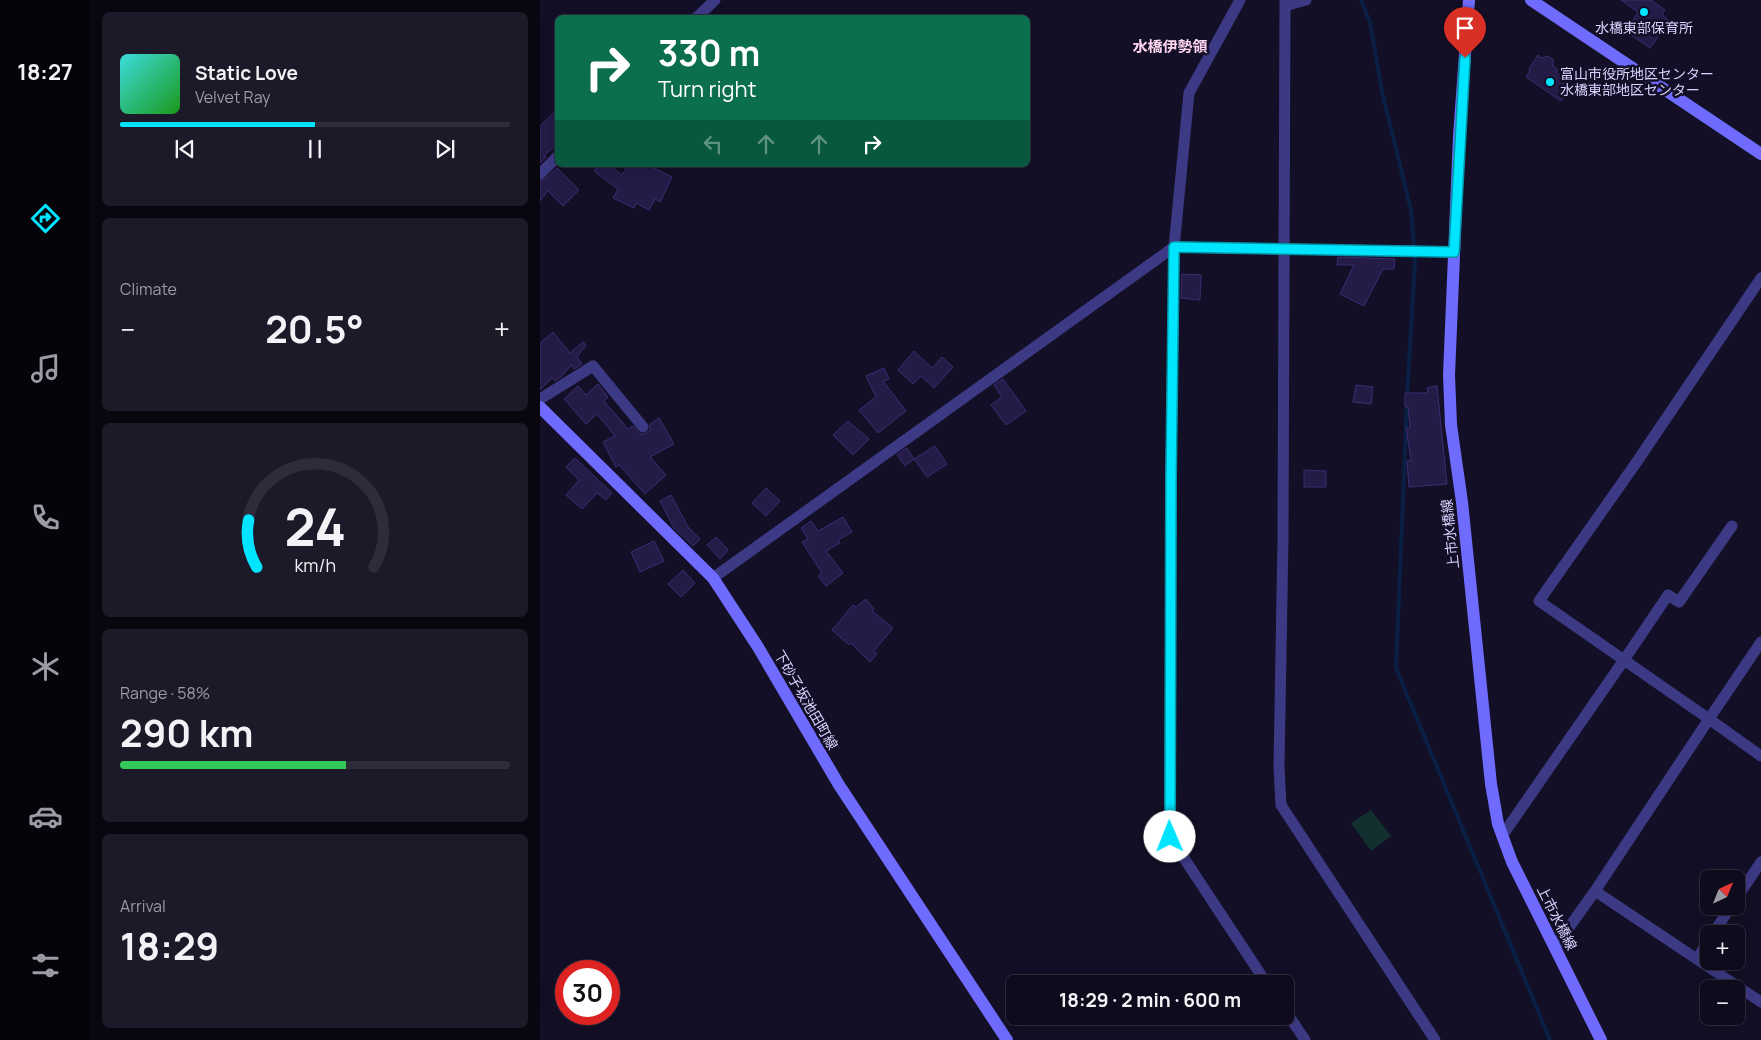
<!DOCTYPE html>
<html lang="en">
<head>
<meta charset="utf-8">
<style>
	body { margin:0; font-family:Manrope,"Noto Sans JP",sans-serif; background:#1c1929; color:#f1f3f6; height:100vh; display:flex; flex-direction:column; font-size:19px; white-space:nowrap }
	* { box-sizing:border-box; margin:0 }
	p { font-size:16px; color:#9b9ba3 }
	.icon { flex:none; width:28px; height:28px; fill:none; stroke:currentColor; stroke-width:2; stroke-linecap:round; stroke-linejoin:round }
	.map { position:relative; flex:1; overflow:hidden }
	.sheet { display:flex; flex-direction:column; gap:12px; padding:12px; background:#08060f; width:450px }
	.sheet>* { flex:none }
	.banner { position:absolute; left:15px; top:15px; width:475px; height:152px; border-radius:8px; box-shadow:0 5px 20px #0002,0 0 0 1px #2e2b3b; background:#0b6e4f; color:#fff; overflow:hidden }
	.needle { width:32px; rotate:43deg }
	.fabs { position:absolute; left:1160px; top:870px; display:grid; gap:10px }
	.fabs a { display:grid; place-items:center; width:45px; height:45px; border-radius:8px; background:#0e0b1c; box-shadow:0 5px 20px #0002,0 0 0 1px #2e2b3b; font-size:25px }
	.speed { position:absolute; left:15px; top:960px; display:flex; gap:10px; font-size:25px; font-weight:700; text-align:center }
	.speed>* { display:grid; place-content:center; width:65px; height:65px; border-radius:50%; background:#0e0b1c; box-shadow:0 5px 20px #0002,0 0 0 1px #2e2b3b; line-height:1 }
	.speed .limit { border:8px solid #d22; background:#fff; color:#111 }
	.pin { position:absolute; display:grid; place-items:center; width:42px; height:42px; color:#fff; margin:-51px -21px; border-radius:50% 50% 50% 0; rotate:-45deg; box-shadow:0 0 5px #0007 }
	.pin .icon { rotate:45deg }
	.me { position:absolute; width:55px; margin:-28px; rotate:359deg; stroke-linejoin:round; filter:drop-shadow(0 0 4px #0008) }
	.turn { display:flex; align-items:center; gap:18px; height:105px; padding:0 20px; font-size:22px }
	.turn .icon { width:65px; height:65px; stroke-width:2.5 }
	.turn b { display:block; font-size:35px; line-height:42px }
	.lanes { display:flex; align-items:center; height:48px; padding:0 20px; background:#0003; justify-content:center; gap:25px; direction:ltr }
	.lanes .off { opacity:.35 }
	.big { font-size:38px; font-weight:700; line-height:1.1 }
	.sheet .widget { flex:1; display:flex; flex-direction:column; justify-content:center; gap:8px; min-width:0; padding:0 18px; border-radius:8px; background:#1c1929 }
	.sheet .dial { align-items:center; gap:0 }
	.dial svg { height:130px; overflow:visible; fill:none; stroke:#2e2b3b; stroke-width:7; stroke-linecap:round; text-anchor:middle }
	.dial text { fill:#f1f3f6; stroke:none }
	.song { display:flex; align-items:center; gap:15px }
	.cover { width:60px; height:60px; border-radius:8px; background:linear-gradient(135deg,hsl(180 70% 55%),hsl(120 70% 35%)) }
	.played { height:5px; border-radius:2px; background:linear-gradient(90deg,#00e5ff 50%,#2e2b3b 50%) }
	.keys { display:flex; justify-content:space-around; direction:ltr }
	.heat { display:flex; justify-content:space-between; align-items:center; font-size:28px; direction:ltr }
	.charge { height:8px; border-radius:4px; background:linear-gradient(90deg,#34c759 58%,#2e2b3b 0) }
	.trip { position:absolute; left:466px; top:975px; width:288px; height:50px; border-radius:8px; background:#0e0b1c; box-shadow:0 5px 20px #0002,0 0 0 1px #2e2b3b; font-weight:700; line-height:50px; text-align:center }
	main { display:flex; flex:1; min-height:0 }
	.menu { display:flex; flex-direction:column; width:90px; justify-content:space-around; align-items:center; background:#06040b; color:#9b9ba3 }
	.menu .icon { width:35px; height:35px }
	.menu .active { color:#00e5ff }
	.menu b { font-size:22px; color:#f1f3f6 }
	.map>svg:first-child { display:block }
	.green { fill:#12302f }
	.lines { fill:none; stroke-linecap:round; stroke-linejoin:round }
	.stream { stroke:#0a1f44; stroke-width:4 }
	.building { fill:#241b47; stroke:#3b2d73 }
	.street { stroke:#3d3a85; stroke-width:11 }
	.secondary { stroke:#6f6bff; stroke-width:12 }
	.route-casing { stroke:#0095a6; stroke-width:12 }
	.route { stroke:#00e5ff; stroke-width:9 }
	.poi-dot { fill:#00e5ff; stroke:#130f26; stroke-width:2 }
	.labels { text-anchor:middle; stroke-width:5; stroke-linejoin:round; paint-order:stroke }
	.poi-label { font-size:14px; fill:#d9d4ff; stroke:#130f26 }
	.street-label { font-size:14px; fill:#d9d4ff; stroke:#130f26 }
	.neighbourhood-label { font-size:15px; font-weight:bold; fill:#ffd6f0; stroke:#130f26 }
</style>
</head>
<body>
<main>
<nav class="menu">
<b>18:27</b>
<svg class="icon active" aria-label="directions" viewBox="0 0 24 24"><path d="M12 3l9 9-9 9-9-9zM9 14v-3h6M13 9l2 2-2 2"/></svg>
<svg class="icon" aria-label="music" viewBox="0 0 24 24"><path d="M9 18V5l10-2v13"/><circle cx="6" cy="18" r="3"/><circle cx="16" cy="16" r="3"/></svg>
<svg class="icon" aria-label="phone" viewBox="0 0 24 24"><path d="M5 4h4l2 5-3 2q2 4 5 5l2-3 5 2v4C11 20 4 13 5 4z"/></svg>
<svg class="icon" aria-label="climate" viewBox="0 0 24 24"><path d="M12 3v18M4 7l16 10M4 17L20 7"/></svg>
<svg class="icon" aria-label="car" viewBox="0 0 24 24"><path d="M5 17H2v-5l4-1 3-4h7l3 4 3 1v5h-3M9 17h6M6 11h13"/><circle cx="7" cy="17" r="2"/><circle cx="17" cy="17" r="2"/></svg>
<svg class="icon" aria-label="filters" viewBox="0 0 24 24"><path d="M4 7h16M4 17h16"/><circle cx="9" cy="7" r="2"/><circle cx="15" cy="17" r="2"/></svg>
</nav>
<section class="sheet">
<div class="widget">
<div class="song"><i class="cover"></i><div><b>Static Love</b><p>Velvet Ray</p></div></div>
<div class="played"></div>
<div class="keys"><svg class="icon" aria-label="previous" viewBox="0 0 24 24"><path d="M18 5L8 12l10 7zM5 5v14"/></svg><svg class="icon" aria-label="pause" viewBox="0 0 24 24"><path d="M8 5v14M16 5v14"/></svg><svg class="icon" aria-label="next" viewBox="0 0 24 24"><path d="M6 5l10 7-10 7zM19 5v14"/></svg></div>
</div>
<div class="widget"><p>Climate</p>
<div class="heat"><a>−</a><b class="big">20.5°</b><a>+</a></div>
</div>
<div class="widget dial"><svg viewBox="0 0 100 80">
<path d="M14 69A42 42 0 1 1 86 69"/>
<path d="M14 69A42 42 0 0 1 9 40" stroke="#00e5ff"/>
<text x="50" y="56" font-size="32" font-weight="700">24</text>
<text x="50" y="72" font-size="11">km/h</text>
</svg></div>
<div class="widget"><p>Range · 58%</p><b class="big">290 km</b><div class="charge"></div></div>
<div class="widget"><p>Arrival</p><b class="big">18:29</b></div>
</section>
<div class="map">
<svg width="1221" height="1040" viewBox="0 0 1221 1040">
	<rect width="100%" height="100%" fill="#130f26"/>
	<path class="green" d="M831 810 851 836 831 851 811 823Z"/>
	<g class="lines">
		<path class="stream" d="M821 0 830 22 842 92 871 210 875 261 867 396
			M867 403 856 668 1010 1040"/>
	</g>
	<path class="building" d="M1081 0H1111L1125 10 1122 15 1129 21 1110 48 1090 34 1092 32 1089 29 1094 23 1092 22 1098 12Z
		M998 55 1002 58 1007 56 1013 59V66L1018 70 1016 72 1033 86 1021 101 986 77 990 71 989 69Z
		M18 109V143L5 155 6 157 0 163V126Z
		M59 165H69L82 175 88 165H108L132 177 120 202 115 199 109 210 96 203 94 208 73 198 78 189 54 171Z
		M17 168 39 190 23 206 8 191 0 201V181L5 179Z
		M798 257 855 259 854 269H843L824 306 800 294 814 265H797Z
		M642 274 661 275 660 300 641 298Z
		M13 332 30 353 43 342 46 345 37 357 42 364 34 369 31 365 21 377 15 381 12 378 0 390V343Z
		M374 351 392 368 402 357 413 367 394 388 381 376 373 384 358 370Z
		M344 368 349 379 343 381 366 411 338 433 319 410 336 397 326 376Z
		M463 379 486 411 466 425 451 405 462 397 454 385Z
		M58 384 68 397 64 401 88 429 93 426 100 434H105L110 430V424L119 418 134 444 110 457 126 475 105 494 79 465 76 467 63 442 75 436 57 414 46 424 24 399 38 386 46 395Z
		M816 385 833 387 831 404 813 402Z
		M897 386 907 484 869 487 867 461 871 460 866 428H870L868 407H865V393H888L887 388Z
		M308 421 329 439 313 455 293 435Z
		M395 446 407 464 387 477 374 459Z
		M367 448 374 459 365 466 357 455Z
		M35 458 72 493 66 500 57 493 42 509 26 495 39 480 26 467Z
		M764 470 786 471V487H764Z
		M226 488 240 501 226 516 212 503Z
		M131 495 148 527 160 539 153 546 134 528 120 501Z
		M303 517 312 532 298 540 300 543 286 551 303 573 286 586 278 576 282 573 262 542 268 539 261 528 271 521 278 531Z
		M176 537 188 550 180 559 167 545Z
		M114 541 124 561 100 572 91 552Z
		M143 570 155 583 141 597 128 584Z
		M326 599 334 609 332 611 353 628 334 651 337 654 330 662 311 643 309 645 292 630 313 605 316 607Z"/>
	<g class="lines">
		<path class="street" d="M700 0 649 93 634 247 631 478 630 837 727 984
			M745 0 743 538 739 767 741 805 895 1040
			M745 6 766 0
			M156 18 175 0
			M0 174 18 156
			M0 399 53 366 103 427
			M1192 526 1139 602 1128 595 1084 660 1169 719 1221 642
			M173 578 634 247 914 252
			M962 836 1084 660 999 601 1096 463 1221 278
			M1055 891 1221 1002
			M1196 899 1221 862
			M1173 934 1191 906
			M1015 947 1055 891 1169 719 1221 756
			M1157 959 1169 940
			M745 1010 765 1040"/>
		<path class="secondary" d="M929 0 919 136 909 375 911 425 922 502 951 784 958 824 972 862 1061 1040
			M991 0 1221 154
			M0 407 173 578 218 647 299 785 467 1040"/>
	</g>
	<g class="lines">
		<defs>
			<path id="route" d="M630 837 631 478 634 247 914 252 925 58"/>
		</defs>
		<use href="#route" class="route-casing"/>
		<use href="#route" class="route"/>
	</g>
	<g class="poi-dot">
		<circle cx="1104" cy="12" r="5"/>
		<circle cx="1010" cy="82" r="5"/>
	</g>
	<g class="labels">
		<g class="poi-label">
			<text x="1104" y="33">水橋東部保育所</text>
			<text x="1020" y="79" text-anchor="start">富山市役所地区センター<tspan x="1020" dy="16">水橋東部地区センター</tspan></text>
		</g>
		<g class="street-label">
			<text transform="translate(910 534) rotate(-96)" y="5">上市水橋線</text>
			<text transform="translate(266 700) rotate(60)" y="5">下砂子坂池田町線</text>
			<text transform="translate(1017 918) rotate(63)" y="5">上市水橋線</text>
		</g>
		<g class="neighbourhood-label">
			<text x="630" y="52">水橋伊勢領</text>
		</g>
	</g>
</svg>
<div class="fabs">
<a><svg class="needle" viewBox="-14 -14 28 28"><path d="M0-13l5 13h-10z" fill="#e53935"/><path d="M0 13l5-13h-10z" fill="#9b9ba3"/></svg></a>
<a>+</a>
<a>−</a>
</div>
<div class="speed"><div class="limit">30</div></div>
<div class="pin" style="left:925px;top:58px;background:#d93025"><svg class="icon" aria-label="arrive" viewBox="0 0 24 24"><path d="M6 21V4h12l-3 4 3 4H6"/></svg></div>
<svg class="me" style="left:630px;top:837px" viewBox="-20 -20 40 40"><circle r="19" fill="#fff"/><path d="M0-13L10 11 0 6-10 11z" fill="#00e5ff"/></svg>
<div class="trip">18:29 · 2 min · 600 m</div>
<div class="banner">
<div class="turn"><svg class="icon" aria-label="right" viewBox="0 0 24 24"><path d="M7 20v-9h11M14 6l5 5-5 5"/></svg><div><b>330 m</b>Turn right</div></div>
<div class="lanes"><svg class="icon off" aria-label="left" viewBox="0 0 24 24"><path d="M17 20v-9H6M10 6l-5 5 5 5"/></svg><svg class="icon off" aria-label="ahead" viewBox="0 0 24 24"><path d="M12 20V5M6 11l6-6 6 6"/></svg><svg class="icon off" aria-label="ahead" viewBox="0 0 24 24"><path d="M12 20V5M6 11l6-6 6 6"/></svg><svg class="icon" aria-label="right" viewBox="0 0 24 24"><path d="M7 20v-9h11M14 6l5 5-5 5"/></svg></div>
</div>
</div>
</main>
</body>
</html>
